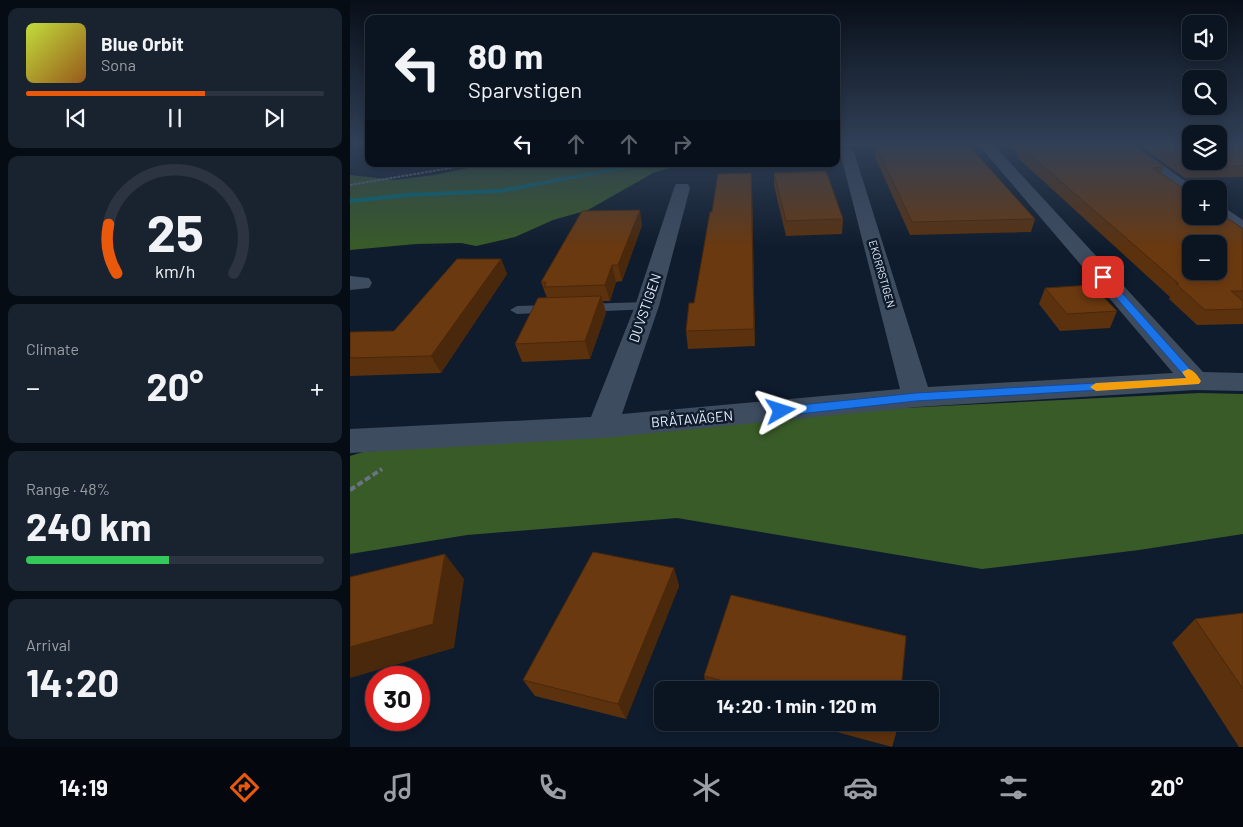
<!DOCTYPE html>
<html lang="en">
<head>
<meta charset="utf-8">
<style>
	body { margin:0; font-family:Barlow,sans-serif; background:#19222f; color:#f1f3f6; height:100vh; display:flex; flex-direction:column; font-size:19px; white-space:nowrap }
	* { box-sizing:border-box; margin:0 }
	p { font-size:16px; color:#9a9fa5 }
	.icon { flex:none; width:28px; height:28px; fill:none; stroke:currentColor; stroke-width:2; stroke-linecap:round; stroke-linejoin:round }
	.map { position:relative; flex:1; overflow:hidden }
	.sheet { display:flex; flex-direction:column; gap:8px; padding:8px; background:#060c13; width:350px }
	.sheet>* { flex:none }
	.banner { position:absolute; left:15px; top:15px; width:475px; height:152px; border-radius:10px; box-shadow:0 2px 8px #0003,0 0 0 1px #2b3440; background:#0b1522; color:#f1f3f6; overflow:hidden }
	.fabs { position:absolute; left:832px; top:15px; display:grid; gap:10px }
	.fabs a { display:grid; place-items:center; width:45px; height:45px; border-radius:10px; background:#0b1522; box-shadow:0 2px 8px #0003,0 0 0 1px #2b3440; font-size:25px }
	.speed { position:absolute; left:15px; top:666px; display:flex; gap:10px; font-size:25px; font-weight:700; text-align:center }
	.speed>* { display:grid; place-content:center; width:65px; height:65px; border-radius:50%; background:#0b1522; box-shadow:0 2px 8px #0003,0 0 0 1px #2b3440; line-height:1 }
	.speed .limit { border:8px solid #d22; background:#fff; color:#111 }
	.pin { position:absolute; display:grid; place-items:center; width:42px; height:42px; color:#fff; margin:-21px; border-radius:10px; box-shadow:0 2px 8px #0006 }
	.me { position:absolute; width:55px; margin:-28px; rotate:84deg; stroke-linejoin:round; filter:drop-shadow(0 0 4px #0008) }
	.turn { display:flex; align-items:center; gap:18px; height:105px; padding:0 20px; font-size:22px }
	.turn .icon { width:65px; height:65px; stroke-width:2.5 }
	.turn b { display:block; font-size:35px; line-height:42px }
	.lanes { display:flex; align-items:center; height:48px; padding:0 20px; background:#0003; justify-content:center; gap:25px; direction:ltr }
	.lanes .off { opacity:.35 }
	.big { font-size:38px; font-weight:700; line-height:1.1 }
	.sheet .card { flex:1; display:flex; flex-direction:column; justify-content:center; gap:8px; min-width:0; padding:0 18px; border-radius:10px; background:#19222f }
	.sheet .dial { align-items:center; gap:0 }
	.dial svg { height:130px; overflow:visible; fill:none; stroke:#2b3440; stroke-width:7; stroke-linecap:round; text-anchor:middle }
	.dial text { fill:#f1f3f6; stroke:none }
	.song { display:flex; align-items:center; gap:15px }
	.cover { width:60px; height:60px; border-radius:8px; background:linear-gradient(135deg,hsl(70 70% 55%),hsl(30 70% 35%)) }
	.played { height:5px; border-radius:2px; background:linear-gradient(90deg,#ea580c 60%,#2b3440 60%) }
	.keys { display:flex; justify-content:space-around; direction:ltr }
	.heat { display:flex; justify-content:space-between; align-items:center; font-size:28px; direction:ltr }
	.charge { height:8px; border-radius:4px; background:linear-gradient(90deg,#34c759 48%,#2b3440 0) }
	.trip { position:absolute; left:304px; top:681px; width:285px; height:50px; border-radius:10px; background:#0b1522; box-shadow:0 2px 8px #0003,0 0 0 1px #2b3440; font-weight:700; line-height:50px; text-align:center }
	.menu { display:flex; height:80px; justify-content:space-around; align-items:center; background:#04080e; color:#9a9fa5 }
	.menu .icon { width:35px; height:35px }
	.menu .current { color:#ea580c }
	.menu b { font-size:22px; color:#f1f3f6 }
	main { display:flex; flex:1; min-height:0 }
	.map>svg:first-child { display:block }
	.forest { fill:#395b28 }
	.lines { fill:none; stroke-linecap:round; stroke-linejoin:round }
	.stream { fill:#01747d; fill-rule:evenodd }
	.path-far1 { stroke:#687483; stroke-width:2; stroke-dasharray:3 1; stroke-linecap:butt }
	.path { stroke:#687483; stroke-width:4; stroke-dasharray:6 3; stroke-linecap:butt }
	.lane { fill:#3e4c60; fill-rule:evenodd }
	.street { fill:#3e4c60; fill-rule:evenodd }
	.wall { fill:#5b310e }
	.shaded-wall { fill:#4a280b }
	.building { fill:#6a3910; stroke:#4a280b; fill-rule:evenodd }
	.route { fill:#1a73e8; stroke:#114b97 }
	.slow { fill:#f59e0b }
	.labels { text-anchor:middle; stroke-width:5; stroke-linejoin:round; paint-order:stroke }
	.far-street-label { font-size:11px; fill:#e5eefa; stroke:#0f1c2d }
	.street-label { font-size:14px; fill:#e5eefa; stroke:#0f1c2d }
</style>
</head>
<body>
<main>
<section class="sheet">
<div class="card">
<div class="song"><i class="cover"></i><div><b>Blue Orbit</b><p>Sona</p></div></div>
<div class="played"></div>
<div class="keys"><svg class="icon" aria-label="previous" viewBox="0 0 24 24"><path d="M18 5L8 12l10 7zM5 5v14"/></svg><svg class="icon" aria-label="pause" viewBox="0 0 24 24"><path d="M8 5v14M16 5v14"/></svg><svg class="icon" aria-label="next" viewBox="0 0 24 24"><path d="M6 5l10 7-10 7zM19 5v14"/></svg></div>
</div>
<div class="card dial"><svg viewBox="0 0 100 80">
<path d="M14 69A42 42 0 1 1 86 69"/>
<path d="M14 69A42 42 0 0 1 9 39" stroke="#ea580c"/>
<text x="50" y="56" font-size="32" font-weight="700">25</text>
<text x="50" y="72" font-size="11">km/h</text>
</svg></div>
<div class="card"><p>Climate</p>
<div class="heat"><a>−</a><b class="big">20°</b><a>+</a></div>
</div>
<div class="card"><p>Range · 48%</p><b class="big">240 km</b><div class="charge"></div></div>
<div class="card"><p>Arrival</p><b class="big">14:20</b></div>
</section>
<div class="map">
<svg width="893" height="747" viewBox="0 0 893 747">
	<rect width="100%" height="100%" fill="#0f1c2d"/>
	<path class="forest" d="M137 164 244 165 332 164 303 173 238 210 203 220 165 237 126 246 111 243 66 244 0 250V175L45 180 84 175Z
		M850 393 893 394V534L789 550 632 569 327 518 117 535 0 554V456L13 452 473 412Z"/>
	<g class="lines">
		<path class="stream" d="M502 143H519L486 149V145Z
			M287 164H298L150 193 58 197 0 203V199L58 193 150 189Z"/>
		<path class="path-far1" d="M0 185 124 164"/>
		<path class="path" d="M0 490 32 469"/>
		<path class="lane" d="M297 302 304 306 302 309 232 312 225 308 232 304Z
			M203 305 210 309 208 312 167 314 160 310 167 306Z"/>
		<path class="street" d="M627 143H642L853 372 893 373V391L845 390 567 407 252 438 0 453V429L241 417 285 306 324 188 326 184H338L340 188 309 306 272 414 550 389 490 152 492 149H502L504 152 578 387 823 373Z
			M765 143H782L846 189H841V198L835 197Z
			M869 207 875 208 893 220V235L886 233 863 216H869Z
			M0 276 19 278 22 283 19 288 0 290Z"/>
	</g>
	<path class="wall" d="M663 143H781L814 167 811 173 893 229V324L847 325 819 299 820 297 667 157 668 153 662 148Z
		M786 143H893V177L835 178Z
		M526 146 685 219 681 232 560 235 525 157Z
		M424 173 493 219 492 234 436 236 424 186Z
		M402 187 405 346 338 349 336 331 344 303 362 212Z
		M292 225 272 281 266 282 260 301H253L256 313 240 359 172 362 165 344 197 298 191 282Z
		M151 259 157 274 91 373 0 376V332L44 331Z
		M695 288 767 311 760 328 710 331 689 304Z
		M324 568 329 586 276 719 185 696 173 680Z
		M893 613V747H889L822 643 845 619Z
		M354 676 551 690H357Z
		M450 722H549L548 727 542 747Z"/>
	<path class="shaded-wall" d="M401 173 402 187 405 346 404 329Z
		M290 210 292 225 272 281 268 265Z
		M151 259 157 274 91 373 81 356Z
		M262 265 266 282 260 301 255 285Z
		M251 296 256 313 240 359 235 341Z
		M95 554 114 579 104 648 0 678V647Z
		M324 568 329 586 276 719 268 704Z"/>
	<path class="building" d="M672 143H781L814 167 803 168 841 194V216H869V212L893 229V291H881L893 301V309L855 310 826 284H829L670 146H675ZM841 244H869V271H841Z
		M805 143H841V161H869V143H893V166L840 167Z
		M526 146H619L685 219 562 222Z
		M476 171 493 219 436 221 424 173Z
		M401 173 404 329 336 331 339 303H344L360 212H362L368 174Z
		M290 210 268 265H262L255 285 194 287 196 282H191L232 211Z
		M107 259H151L81 356 0 358V332L44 331Z
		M742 285 767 311 717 314 695 288Z
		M251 296 235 341 165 344 188 298Z
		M243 552 324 568 268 704 173 680Z
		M95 554 83 624 0 647V577Z
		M381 595 556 636 551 690H408L354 676Z
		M893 613V689L845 619Z
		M531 722H549L548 727Z"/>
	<linearGradient id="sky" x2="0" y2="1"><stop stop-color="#080f19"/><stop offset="0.58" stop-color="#314057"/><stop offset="1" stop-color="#314057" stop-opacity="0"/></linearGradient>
	<rect width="893" height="248" fill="url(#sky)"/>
	<path class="route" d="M750 275H756L849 379 851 381 849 384 566 401 431 416 425 411 431 407 566 393 836 378 750 279Z"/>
	<path class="slow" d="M838 369C844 370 848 376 851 381L849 384 746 391 740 387 746 383 836 378 832 372Z"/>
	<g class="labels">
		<g class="far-street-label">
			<text transform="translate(532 274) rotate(74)" y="4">EKORRSTIGEN</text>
		</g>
		<g class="street-label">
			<text transform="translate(295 308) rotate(-71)" y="5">DUVSTIGEN</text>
			<text transform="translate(342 419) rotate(-5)" y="5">BRÅTAVÄGEN</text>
		</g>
	</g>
</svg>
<div class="fabs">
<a><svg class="icon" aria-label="sound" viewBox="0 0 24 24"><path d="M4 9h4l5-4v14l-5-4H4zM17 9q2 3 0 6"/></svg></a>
<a><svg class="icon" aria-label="search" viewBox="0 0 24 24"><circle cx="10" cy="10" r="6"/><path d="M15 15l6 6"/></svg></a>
<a><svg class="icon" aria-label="layers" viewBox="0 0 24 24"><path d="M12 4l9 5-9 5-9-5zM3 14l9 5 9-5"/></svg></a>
<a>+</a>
<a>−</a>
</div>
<div class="speed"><div class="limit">30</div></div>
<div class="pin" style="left:753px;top:277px;background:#d93025"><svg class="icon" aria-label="arrive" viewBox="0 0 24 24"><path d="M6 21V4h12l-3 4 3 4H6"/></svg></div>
<svg class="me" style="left:431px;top:411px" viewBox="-20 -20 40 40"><path d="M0-17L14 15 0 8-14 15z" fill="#1a73e8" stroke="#fff" stroke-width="4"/></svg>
<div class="trip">14:20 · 1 min · 120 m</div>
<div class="banner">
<div class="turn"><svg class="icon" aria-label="left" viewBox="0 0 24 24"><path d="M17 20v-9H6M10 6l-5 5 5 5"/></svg><div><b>80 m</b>Sparvstigen</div></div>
<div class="lanes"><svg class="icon" aria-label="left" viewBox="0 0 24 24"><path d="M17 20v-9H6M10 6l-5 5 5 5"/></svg><svg class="icon off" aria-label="ahead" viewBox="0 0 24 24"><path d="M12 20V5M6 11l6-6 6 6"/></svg><svg class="icon off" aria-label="ahead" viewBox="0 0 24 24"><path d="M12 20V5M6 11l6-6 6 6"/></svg><svg class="icon off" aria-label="right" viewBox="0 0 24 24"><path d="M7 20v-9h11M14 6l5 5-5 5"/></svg></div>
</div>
</div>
</main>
<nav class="menu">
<b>14:19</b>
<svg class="icon current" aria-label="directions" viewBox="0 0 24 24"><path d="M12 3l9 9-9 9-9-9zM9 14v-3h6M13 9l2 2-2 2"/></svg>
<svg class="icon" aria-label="music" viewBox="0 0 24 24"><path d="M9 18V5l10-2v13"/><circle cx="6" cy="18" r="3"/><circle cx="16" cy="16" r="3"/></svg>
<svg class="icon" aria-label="phone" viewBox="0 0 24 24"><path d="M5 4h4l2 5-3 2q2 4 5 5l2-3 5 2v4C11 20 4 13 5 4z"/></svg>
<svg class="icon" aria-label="climate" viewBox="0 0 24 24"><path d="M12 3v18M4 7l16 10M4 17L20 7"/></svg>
<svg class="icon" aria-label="car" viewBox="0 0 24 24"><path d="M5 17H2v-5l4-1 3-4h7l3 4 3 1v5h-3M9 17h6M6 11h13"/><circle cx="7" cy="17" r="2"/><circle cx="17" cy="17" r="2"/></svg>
<svg class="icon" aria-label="filters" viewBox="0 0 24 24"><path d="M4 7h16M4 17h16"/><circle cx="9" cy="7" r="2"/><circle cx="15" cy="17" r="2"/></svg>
<b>20°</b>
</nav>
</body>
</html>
